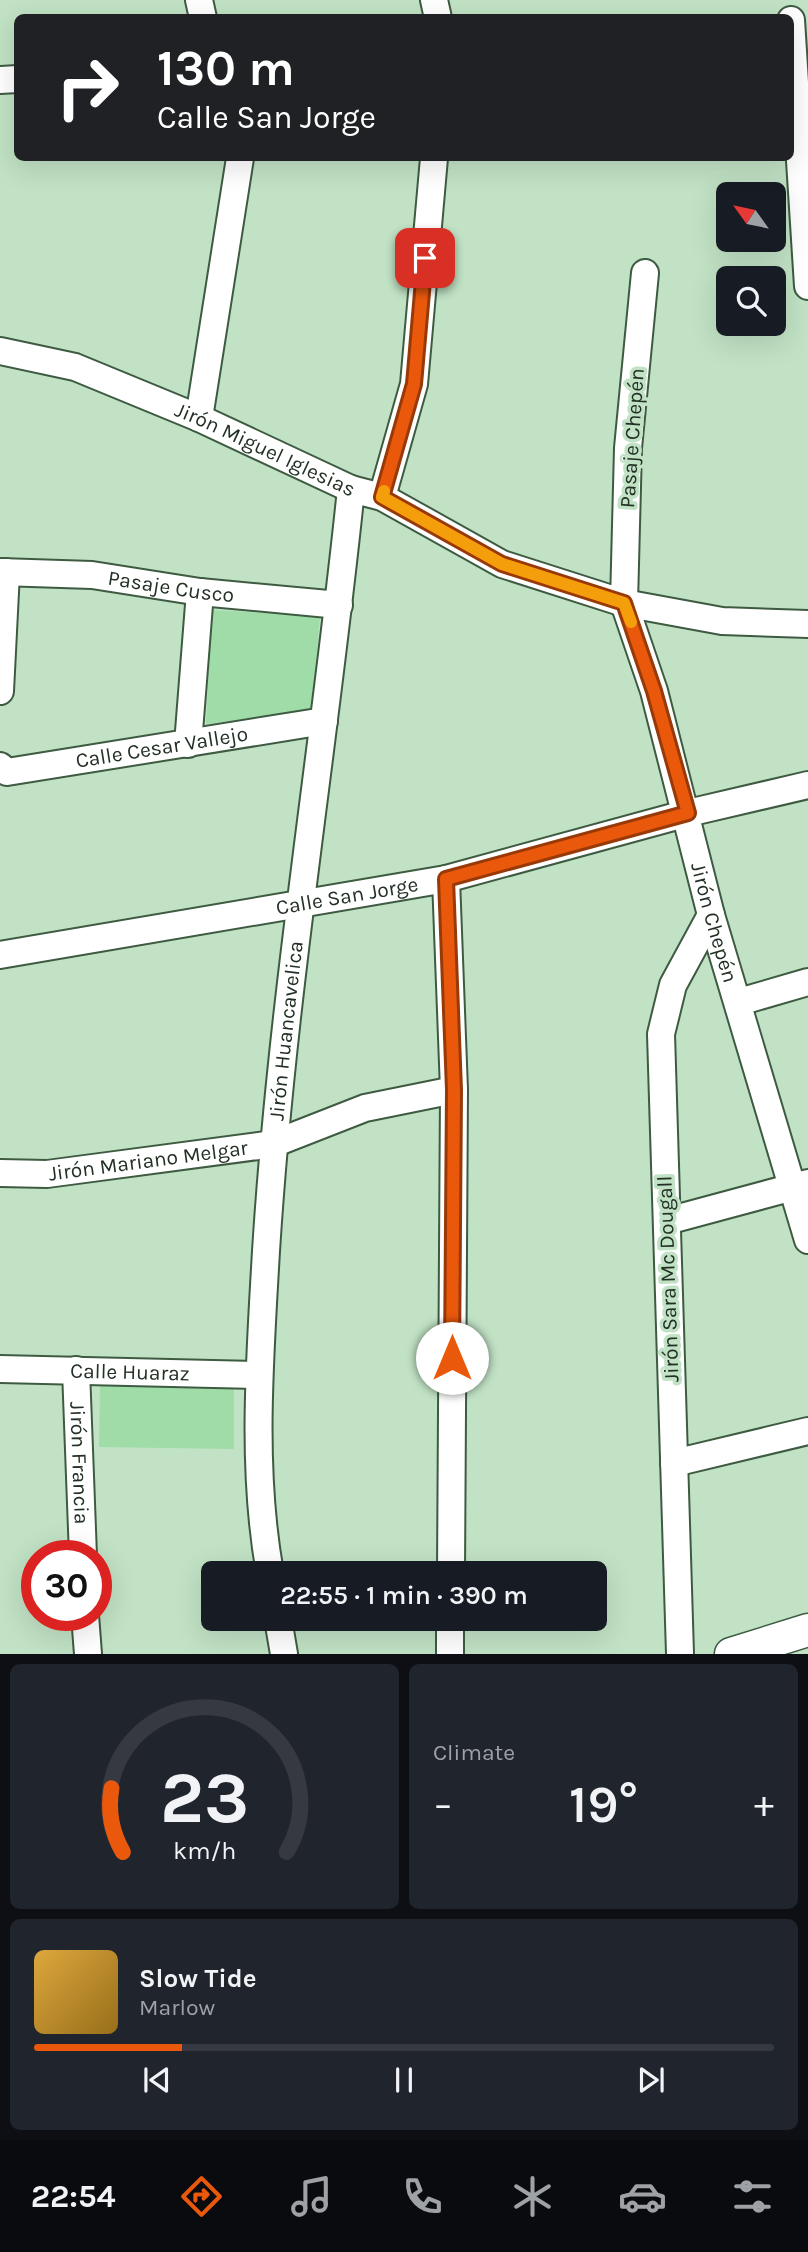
<!DOCTYPE html>
<html lang="en">
<head>
<meta charset="utf-8">
<style>
	body { margin:0; font-family:Karla,sans-serif; background:#20242c; color:#f1f3f6; height:100vh; display:flex; flex-direction:column; font-size:26px; white-space:nowrap }
	* { box-sizing:border-box; margin:0 }
	p { font-size:23px; color:#9ea1a6 }
	.icon { flex:none; width:38px; height:38px; fill:none; stroke:currentColor; stroke-width:2; stroke-linecap:round; stroke-linejoin:round }
	.map { position:relative; height:1654px; overflow:hidden }
	.details { display:flex; flex-direction:column; gap:10px; padding:10px; background:#0d0f14; flex:1 }
	.details>* { flex:none }
	.guide { position:absolute; left:14px; top:14px; width:780px; height:147px; border-radius:10px; box-shadow:0 7px 28px #0002; background:#202124; color:#fff; overflow:hidden }
	.needle { width:46px; rotate:303deg }
	.buttons { position:absolute; left:716px; top:182px; display:grid; gap:14px }
	.buttons a { display:grid; place-items:center; width:70px; height:70px; border-radius:10px; background:#171b24; box-shadow:0 7px 28px #0002; font-size:35px }
	.speed { position:absolute; left:21px; top:1540px; display:flex; gap:14px; font-size:35px; font-weight:700; text-align:center }
	.speed>* { display:grid; place-content:center; width:91px; height:91px; border-radius:50%; background:#171b24; box-shadow:0 7px 28px #0002; line-height:1 }
	.speed .limit { border:10px solid #d22; background:#fff; color:#111 }
	.pin { position:absolute; display:grid; place-items:center; width:60px; height:60px; color:#fff; margin:-30px; border-radius:14px; box-shadow:0 4px 10px #0006 }
	.me { position:absolute; width:77px; margin:-38px; rotate:0deg; stroke-linejoin:round; filter:drop-shadow(0 0 5px #0008) }
	.turn { display:flex; align-items:center; gap:24px; height:147px; padding:0 28px; font-size:32px }
	.turn .icon { width:91px; height:91px; stroke-width:2.5 }
	.turn b { display:block; font-size:49px; line-height:60px }
	.big { font-size:52px; font-weight:600; line-height:1.1 }
	.details .widget { flex:1; display:flex; flex-direction:column; justify-content:center; gap:10px; min-width:0; padding:0 24px; border-radius:10px; background:#20242c }
	.details .dial { align-items:center; gap:0 }
	.dial svg { height:182px; overflow:visible; fill:none; stroke:#363941; stroke-width:7; stroke-linecap:round; text-anchor:middle }
	.dial text { fill:#f1f3f6; stroke:none }
	.song { display:flex; align-items:center; gap:21px }
	.cover { width:84px; height:84px; border-radius:10px; background:linear-gradient(135deg,hsl(40 70% 55%),hsl(40 70% 35%)) }
	.played { height:7px; border-radius:4px; background:linear-gradient(90deg,#ea580c 20%,#363941 20%) }
	.keys { display:flex; justify-content:space-around; direction:ltr }
	.heat { display:flex; justify-content:space-between; align-items:center; font-size:38px; direction:ltr }
	.details .tiles { flex:1; display:grid; gap:10px; grid-template-columns:1fr 1fr }
	.widget:last-child { grid-column:span 2 }
	.trip { position:absolute; left:201px; top:1561px; width:406px; height:70px; border-radius:10px; background:#171b24; box-shadow:0 7px 28px #0002; font-weight:600; line-height:70px; text-align:center }
	.tab-bar { display:flex; height:112px; justify-content:space-around; align-items:center; background:#090b0e; color:#9ea1a6 }
	.tab-bar .icon { width:49px; height:49px }
	.tab-bar .active { color:#ea580c }
	.tab-bar b { font-size:32px; color:#f1f3f6 }
	.map>svg:first-child { display:block }
	.green { fill:#9fdca8 }
	.lines { fill:none; stroke-linecap:round; stroke-linejoin:round }
	.minor-casing { stroke:#3e5b42; stroke-width:30 }
	.tertiary-casing { stroke:#3e5b42; stroke-width:35 }
	.minor { stroke:#fff; stroke-width:26 }
	.tertiary { stroke:#fff; stroke-width:32 }
	.route-casing { stroke:#983908; stroke-width:18 }
	.route { stroke:#ea580c; stroke-width:12 }
	.slow { stroke:#f59e0b; stroke-width:12 }
	.labels { text-anchor:middle; stroke-width:7; stroke-linejoin:round; paint-order:stroke }
	.street-label { font-size:21px; fill:#233025; stroke:#c1e2c5 }
</style>
</head>
<body>
<div class="map">
<svg width="808" height="1654" viewBox="0 0 808 1654">
	<rect width="100%" height="100%" fill="#c1e2c5"/>
	<path class="green" d="M212 610 320 616 312 710 206 724Z
		M234 1378V1449L99 1447 100 1383Z"/>
	<g class="lines">
		<defs>
			<g id="minor">
				<path d="M199 0 203 18"/>
				<path d="M434 0 438 18"/>
				<path d="M791 20 808 286"/>
				<path d="M0 80 18 79"/>
				<path id="s1" d="M645 273 628 448 624 603 654 691 711 915 808 1240"/>
				<path id="s2" d="M0 351 75 367 199 418 351 489 382 497 502 564 624 603 722 621 808 624"/>
				<path d="M199 418 240 158"/>
				<path d="M382 497 414 384 434 158"/>
				<path id="s3" d="M0 572 92 575 200 592 339 605"/>
				<path d="M0 691 6 572"/>
				<path d="M188 744 200 592"/>
				<path id="s4" d="M0 766 7 772 324 721"/>
				<path d="M446 879 454 1090 451 1573"/>
				<path id="s5" d="M0 955 446 879 688 813 808 785"/>
				<path d="M739 1002 808 982"/>
				<path id="s6" d="M0 1173 47 1174 273 1144 365 1108 454 1090"/>
				<path d="M667 1221 808 1183"/>
				<path id="s7" d="M0 1369 259 1375"/>
				<path id="s8" d="M76 1370 83 1556"/>
				<path d="M674 1463 808 1431"/>
				<path id="s9" d="M270 1573C251 1468 260 1358 266 1251 282 996 325 744 351 489"/>
				<path d="M85 1615 88 1654"/>
				<path d="M278 1619 284 1654"/>
				<path d="M450 1654V1619"/>
				<path d="M680 1654 661 1034 673 985 711 915"/>
			</g>
			<path id="tertiary" d="M731 1654 808 1630"/>
		</defs>
		<use href="#minor" class="minor-casing"/>
		<use href="#tertiary" class="tertiary-casing"/>
		<use href="#minor" class="minor"/>
		<use href="#tertiary" class="tertiary"/>
	</g>
	<g class="lines">
		<defs>
			<path id="route" d="M425 258 414 384 382 497 502 564 624 603 654 691 688 813 446 879 454 1090 452 1358"/>
		</defs>
		<use href="#route" class="route-casing"/>
		<use href="#route" class="route"/>
		<path class="slow" d="M384 491 382 497 502 564 624 603 631 622"/>
	</g>
	<g class="labels">
		<g class="street-label">
			<text transform="translate(632 438) rotate(-86)" y="7">Pasaje Chepén</text>
			<text dy="7" stroke="none"><textPath href="#s2" startOffset="284">Jirón Miguel Iglesias</textPath></text>
			<text dy="7" stroke="none"><textPath href="#s3" startOffset="172">Pasaje Cusco</textPath></text>
			<text dy="7" stroke="none"><textPath href="#s4" startOffset="166">Calle Cesar Vallejo</textPath></text>
			<text dy="7" stroke="none"><textPath href="#s5" startOffset="352">Calle San Jorge</textPath></text>
			<text dy="7" stroke="none"><textPath href="#s1" startOffset="663">Jirón Chepén</textPath></text>
			<text dy="7" stroke="none"><textPath href="#s9" startOffset="544">Jirón Huancavelica</textPath></text>
			<text dy="7" stroke="none"><textPath href="#s6" startOffset="149">Jirón Mariano Melgar</textPath></text>
			<text transform="translate(668 1279) rotate(-92)" y="7">Jirón Sara Mc Dougall</text>
			<text dy="7" stroke="none"><textPath href="#s7" startOffset="130">Calle Huaraz</textPath></text>
			<text dy="7" stroke="none"><textPath href="#s8" startOffset="93">Jirón Francia</textPath></text>
		</g>
	</g>
</svg>
<div class="buttons">
<a><svg class="needle" viewBox="-14 -14 28 28"><path d="M0-13l5 13h-10z" fill="#e53935"/><path d="M0 13l5-13h-10z" fill="#9ea1a6"/></svg></a>
<a><svg class="icon" aria-label="search" viewBox="0 0 24 24"><circle cx="10" cy="10" r="6"/><path d="M15 15l6 6"/></svg></a>
</div>
<div class="speed"><div class="limit">30</div></div>
<div class="pin" style="left:425px;top:258px;background:#d93025"><svg class="icon" aria-label="arrive" viewBox="0 0 24 24"><path d="M6 21V4h12l-3 4 3 4H6"/></svg></div>
<svg class="me" style="left:452px;top:1358px" viewBox="-20 -20 40 40"><circle r="19" fill="#fff"/><path d="M0-13L10 11 0 6-10 11z" fill="#ea580c"/></svg>
<div class="trip">22:55 · 1 min · 390 m</div>
<div class="guide">
<div class="turn"><svg class="icon" aria-label="right" viewBox="0 0 24 24"><path d="M7 20v-9h11M14 6l5 5-5 5"/></svg><div><b>130 m</b>Calle San Jorge</div></div>
</div>
</div>
<section class="details">
<div class="tiles">
<div class="widget dial"><svg viewBox="0 0 100 80">
<path d="M14 69A42 42 0 1 1 86 69"/>
<path d="M14 69A42 42 0 0 1 9 41" stroke="#ea580c"/>
<text x="50" y="56" font-size="32" font-weight="700">23</text>
<text x="50" y="72" font-size="11">km/h</text>
</svg></div>
<div class="widget"><p>Climate</p>
<div class="heat"><a>−</a><b class="big">19°</b><a>+</a></div>
</div>
<div class="widget">
<div class="song"><i class="cover"></i><div><b>Slow Tide</b><p>Marlow</p></div></div>
<div class="played"></div>
<div class="keys"><svg class="icon" aria-label="previous" viewBox="0 0 24 24"><path d="M18 5L8 12l10 7zM5 5v14"/></svg><svg class="icon" aria-label="pause" viewBox="0 0 24 24"><path d="M8 5v14M16 5v14"/></svg><svg class="icon" aria-label="next" viewBox="0 0 24 24"><path d="M6 5l10 7-10 7zM19 5v14"/></svg></div>
</div>
</div>
</section>
<nav class="tab-bar">
<b>22:54</b>
<svg class="icon active" aria-label="directions" viewBox="0 0 24 24"><path d="M12 3l9 9-9 9-9-9zM9 14v-3h6M13 9l2 2-2 2"/></svg>
<svg class="icon" aria-label="music" viewBox="0 0 24 24"><path d="M9 18V5l10-2v13"/><circle cx="6" cy="18" r="3"/><circle cx="16" cy="16" r="3"/></svg>
<svg class="icon" aria-label="phone" viewBox="0 0 24 24"><path d="M5 4h4l2 5-3 2q2 4 5 5l2-3 5 2v4C11 20 4 13 5 4z"/></svg>
<svg class="icon" aria-label="climate" viewBox="0 0 24 24"><path d="M12 3v18M4 7l16 10M4 17L20 7"/></svg>
<svg class="icon" aria-label="car" viewBox="0 0 24 24"><path d="M5 17H2v-5l4-1 3-4h7l3 4 3 1v5h-3M9 17h6M6 11h13"/><circle cx="7" cy="17" r="2"/><circle cx="17" cy="17" r="2"/></svg>
<svg class="icon" aria-label="filters" viewBox="0 0 24 24"><path d="M4 7h16M4 17h16"/><circle cx="9" cy="7" r="2"/><circle cx="15" cy="17" r="2"/></svg>
</nav>
</body>
</html>
